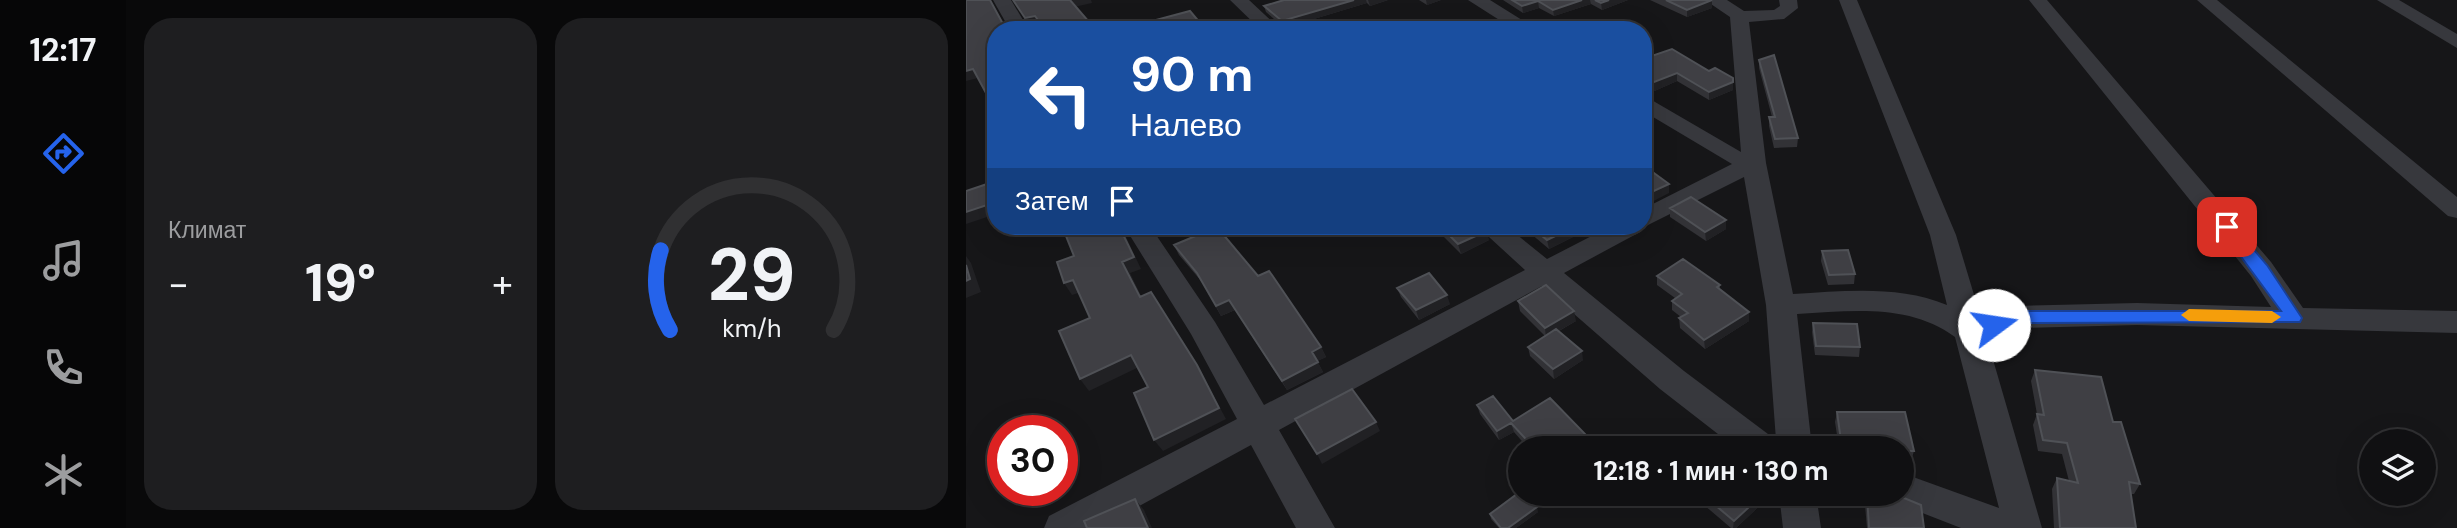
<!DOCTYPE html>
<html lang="ru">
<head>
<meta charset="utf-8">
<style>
	body { margin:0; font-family:"DM Sans",sans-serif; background:#1e1e20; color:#f1f3f6; height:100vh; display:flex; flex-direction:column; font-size:26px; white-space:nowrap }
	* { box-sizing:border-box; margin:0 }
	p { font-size:23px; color:#9c9d9f }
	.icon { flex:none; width:38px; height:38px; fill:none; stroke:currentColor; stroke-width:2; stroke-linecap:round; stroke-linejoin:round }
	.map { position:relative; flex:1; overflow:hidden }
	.sheet { display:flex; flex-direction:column; gap:18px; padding:18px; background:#09090a; width:840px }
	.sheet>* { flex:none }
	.guide { position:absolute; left:21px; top:21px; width:665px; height:214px; border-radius:28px; box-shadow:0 7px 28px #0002,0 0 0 2px #303032; background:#1a4fa0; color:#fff; overflow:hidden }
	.buttons { position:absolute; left:1393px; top:429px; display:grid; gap:14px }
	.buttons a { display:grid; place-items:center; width:77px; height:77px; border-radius:50%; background:#101012; box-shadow:0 7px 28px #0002,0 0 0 2px #303032; font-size:35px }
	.speed { position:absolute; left:21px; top:415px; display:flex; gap:14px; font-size:35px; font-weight:700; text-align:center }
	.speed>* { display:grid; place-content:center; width:91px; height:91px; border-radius:50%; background:#101012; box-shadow:0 7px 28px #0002,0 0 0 2px #303032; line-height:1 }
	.speed .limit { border:10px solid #d22; background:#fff; color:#111 }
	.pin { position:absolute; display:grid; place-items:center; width:60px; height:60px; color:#fff; margin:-30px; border-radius:14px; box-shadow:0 4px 10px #0006 }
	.me { position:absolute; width:77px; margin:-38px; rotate:76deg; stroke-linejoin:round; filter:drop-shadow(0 0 5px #0008) }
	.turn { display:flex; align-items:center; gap:24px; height:147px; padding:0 28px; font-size:32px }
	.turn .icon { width:91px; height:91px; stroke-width:2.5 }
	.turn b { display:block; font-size:49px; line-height:60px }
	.then { display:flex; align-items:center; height:66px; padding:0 28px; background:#0003; gap:14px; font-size:26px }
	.big { font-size:52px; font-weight:700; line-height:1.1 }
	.sheet .tile { flex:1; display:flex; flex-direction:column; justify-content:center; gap:10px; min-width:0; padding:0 24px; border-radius:28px; background:#1e1e20 }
	.sheet .dial { align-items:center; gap:0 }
	.dial svg { height:182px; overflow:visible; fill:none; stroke:#303032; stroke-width:7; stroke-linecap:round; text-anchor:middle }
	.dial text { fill:#f1f3f6; stroke:none }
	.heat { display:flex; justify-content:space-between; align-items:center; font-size:38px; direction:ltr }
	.sheet .tiles { flex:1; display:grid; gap:18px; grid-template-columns:repeat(2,1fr) }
	.trip { position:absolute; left:542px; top:436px; width:406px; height:70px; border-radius:35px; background:#101012; box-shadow:0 7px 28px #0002,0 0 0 2px #303032; font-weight:700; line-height:70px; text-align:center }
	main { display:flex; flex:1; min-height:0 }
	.tabs { display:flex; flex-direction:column; width:126px; justify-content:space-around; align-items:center; background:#060607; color:#9c9d9f }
	.tabs .icon { width:49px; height:49px }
	.tabs .current { color:#2563eb }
	.tabs b { font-size:32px; color:#f1f3f6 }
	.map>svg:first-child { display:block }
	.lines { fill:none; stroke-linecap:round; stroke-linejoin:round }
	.minor { fill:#37383d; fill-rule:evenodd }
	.wall { fill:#323236 }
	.shaded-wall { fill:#212124 }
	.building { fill:#3f3f44; stroke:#4f5156; stroke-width:2 }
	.route { fill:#2563eb; stroke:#184099; stroke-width:2 }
	.slow { fill:#f59e0b }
</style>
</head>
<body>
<main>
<nav class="tabs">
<b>12:17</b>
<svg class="icon current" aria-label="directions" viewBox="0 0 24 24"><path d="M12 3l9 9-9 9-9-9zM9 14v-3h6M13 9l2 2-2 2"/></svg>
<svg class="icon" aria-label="music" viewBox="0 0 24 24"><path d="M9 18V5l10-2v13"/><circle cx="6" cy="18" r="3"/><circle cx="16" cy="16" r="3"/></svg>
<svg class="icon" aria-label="phone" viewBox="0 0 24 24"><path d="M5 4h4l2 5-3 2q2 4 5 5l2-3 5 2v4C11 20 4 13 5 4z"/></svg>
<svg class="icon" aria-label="climate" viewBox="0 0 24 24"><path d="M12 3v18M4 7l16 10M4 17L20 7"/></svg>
</nav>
<section class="sheet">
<div class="tiles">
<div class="tile"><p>Климат</p>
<div class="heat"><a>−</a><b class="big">19°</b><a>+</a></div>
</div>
<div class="tile dial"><svg viewBox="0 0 100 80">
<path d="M14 69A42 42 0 1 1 86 69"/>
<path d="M14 69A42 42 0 0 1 10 34" stroke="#2563eb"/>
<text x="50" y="56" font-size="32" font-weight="700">29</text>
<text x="50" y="72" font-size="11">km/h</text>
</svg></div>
</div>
</section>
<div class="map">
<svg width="1491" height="528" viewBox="0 0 1491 528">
	<rect width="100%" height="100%" fill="#161618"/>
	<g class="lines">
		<path class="minor" d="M27 0H45L63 30H44Z
			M264 0H283L315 30H295Z
			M502 0H524L572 30H549Z
			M739 0H761L778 11 808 10 814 6 813 0H831L832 8 818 19 783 22 800 163 827 294C879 291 933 285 981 305L964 235 873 0H891L990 235 1015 318 1050 306 1171 303 1305 307 1285 276 1063 0H1081L1305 262 1337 308 1491 311V333L1171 325 1052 328 1021 339 1076 528H995L923 500 920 494H936V473L1033 508 989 337C943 303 885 311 831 314L846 448H770L694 389 576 286 313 430 369 528H330L285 445 133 528H78L83 516 271 419 225 334 158 226H184L249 322 298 405 559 270 511 226H540L581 259 645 226H677V209L766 164 677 111V95L775 152 764 17ZM778 177 800 305 810 440 718 371 598 273 674 232 678 227Z
			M1231 0H1251L1491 197V218L1482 216Z
			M1411 0H1433L1491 34V48Z
			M813 494H850L855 528H817Z"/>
	</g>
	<path class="wall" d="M318 0H422L404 6 401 3 318 28 300 12 298 6Z
		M453 0H475L461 5Z
		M537 0H662L636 10 625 4 588 16 573 8 557 13Z
		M684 0H746V8L721 17Z
		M677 57 767 90 743 100 711 81 684 93 677 88Z
		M793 60 832 138 831 147 808 148 803 126V117H806L793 68Z
		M704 208 760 220V229L740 241 704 217Z
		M470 226H515L523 240 495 254 471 230Z
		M558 226H629L583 249 558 228Z
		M208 245 292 276 355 347 360 357 351 361 357 372 321 390 269 310 255 316 236 282 213 255Z
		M856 251 889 274 888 284 862 285 855 261Z
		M691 276 754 285V289L783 312V321L739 349 714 328 713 318 715 317 706 310V301L709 298 691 285Z
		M431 288 484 304 453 320 435 297Z
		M552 301 610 321 593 331 617 360 588 379 564 356 562 347 579 336 554 311Z
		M847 323 894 347 893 357 849 355 846 332Z
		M1069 370 1147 422 1174 484 1168 494H1165L1170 528H1088L1086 489 1091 478 1103 481 1096 454 1072 451 1067 425 1071 414 1065 381Z
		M511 405 547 421 621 436 622 445 618 448H562L548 432 533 440 514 414Z
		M871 412 948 451 945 461H936V448H873L869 422Z
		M731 494H804V496L770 528H765L731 499Z
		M901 495 958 528H901L899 505Z
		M572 512 550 528H533L525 519 524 514Z"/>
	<path class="shaded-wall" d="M24 0H25V1L41 30H37L34 25Z
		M104 0H125L126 3 108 7Z
		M388 0H400L401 3 318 28 316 21Z
		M402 0H422L404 6Z
		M460 0H475L461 5Z
		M616 0H624L625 4 588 16 587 10Z
		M643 0H662L636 10 635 3Z
		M746 0V8L721 17V10Z
		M572 1 573 8 557 13 556 6Z
		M69 16 73 24 64 26 59 18Z
		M88 25 90 30H79L78 28Z
		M7 69 12 78 0 81V71Z
		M711 73V81L684 93 683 84Z
		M767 82V90L743 100V92Z
		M28 90 30 93V100L25 101 20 93Z
		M703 184V193L678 206 677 196Z
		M30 202V214L0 224V212Z
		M760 220V229L740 241 739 232Z
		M75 226H94L79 231Z
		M153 226H155L175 269 164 273 181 308 174 297 156 262Z
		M610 226H629L583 249 581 240Z
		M521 231 523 240 495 254 492 244Z
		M0 256 5 263 15 292 0 298Z
		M107 280 115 292 106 295 98 283Z
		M481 295 484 304 453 320 450 310Z
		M263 300 269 310 255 316 250 306Z
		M608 311 610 321 580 338 579 328Z
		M783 312V321L739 349 738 340Z
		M355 347 360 357 350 362 346 352Z
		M616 351 617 360 588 379 587 369Z
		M165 355 173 367 123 391 114 379Z
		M352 362 357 372 321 390 316 381Z
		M231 365 260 419 197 451 188 440Z
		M410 422 414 431 356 464 351 454Z
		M545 423 548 432 533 440 531 431Z
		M621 436 622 445 618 448H604Z
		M797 494H804V496L770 528H767L768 521Z
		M169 499 178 510 186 528H182Z
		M571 507 572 512 550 528H542Z"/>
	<path class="building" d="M0 0H24L37 24 34 25 37 30H30V96L28 90 20 93 7 69 0 71Z
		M47 0H104L130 30H90L88 25 78 28 69 16 59 18Z
		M318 0H388L316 21 298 6Z
		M546 0H616L587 10 572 1 556 6Z
		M629 0H643L635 3Z
		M700 0H746L721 10Z
		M224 11 240 30H187L182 22Z
		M706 49 743 71 749 68 767 78V82L743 92 711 73 683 84 677 81V57L680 58Z
		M808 55 832 138 809 139 803 117H809L793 60Z
		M677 165 703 184 677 196Z
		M30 181V202L0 212V191Z
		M725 197 760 220 739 232 704 208Z
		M96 226H153L168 257 156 262 174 297 185 292 231 365 253 408 188 440 168 393 182 387 165 355 114 379 93 331 124 318 107 280 98 283 91 262 108 256Z
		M474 226H515L521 231 492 244Z
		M564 226H610L581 240Z
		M251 227 292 276 303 271 306 275 355 347 346 352 352 362 316 381 263 300 250 306 231 273 208 245Z
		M882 250 889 274 863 275 856 251Z
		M717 259 754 285 751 287 783 312 738 340 713 318 722 313 706 301 716 294 691 276Z
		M0 265 4 279 0 281Z
		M463 273 481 295 450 310 431 288Z
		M580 285 608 311 579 328 552 301Z
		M847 323 891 324 894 347 850 346Z
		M590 329 616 351 587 369 562 347Z
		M1069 370 1135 377 1147 422H1155L1174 484 1163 482 1170 528H1094L1091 478 1112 483 1101 443 1077 440 1071 414 1078 415Z
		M386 389 410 422 351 454 329 419Z
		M527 396 547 421 584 398 621 436 604 448H568L545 423 531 431 511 405Z
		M871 412H939L948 451H936V448H876Z
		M555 491V494H559L571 507 542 528H535L524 514Z
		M736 494H797L768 521Z
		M901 495 938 498 955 505 958 528H903Z
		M169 499 182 528H120H121L118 521Z"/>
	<path class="route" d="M1261 222 1266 224 1301 265 1336 318 1334 322 1051 323 1028 331 1019 325 1022 320 1050 311H1315L1253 227Z"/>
	<path class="slow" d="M1223 309 1306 311 1315 317 1306 323 1223 321 1215 315Z"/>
</svg>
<div class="buttons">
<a><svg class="icon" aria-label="layers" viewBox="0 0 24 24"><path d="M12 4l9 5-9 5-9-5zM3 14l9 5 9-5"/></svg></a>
</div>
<div class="speed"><div class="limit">30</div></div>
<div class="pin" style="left:1261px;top:227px;background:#d93025"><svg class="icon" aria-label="arrive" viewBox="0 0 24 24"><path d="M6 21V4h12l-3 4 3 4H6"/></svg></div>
<svg class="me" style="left:1028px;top:325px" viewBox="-20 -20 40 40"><circle r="19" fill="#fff"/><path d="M0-13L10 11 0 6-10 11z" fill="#2563eb"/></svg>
<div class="trip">12:18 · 1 мин · 130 m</div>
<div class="guide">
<div class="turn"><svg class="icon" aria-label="left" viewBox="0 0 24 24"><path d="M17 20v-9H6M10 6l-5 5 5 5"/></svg><div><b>90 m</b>Налево</div></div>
<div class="then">Затем<svg class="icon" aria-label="arrive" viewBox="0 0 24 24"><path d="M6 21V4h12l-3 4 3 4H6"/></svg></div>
</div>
</div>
</main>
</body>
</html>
